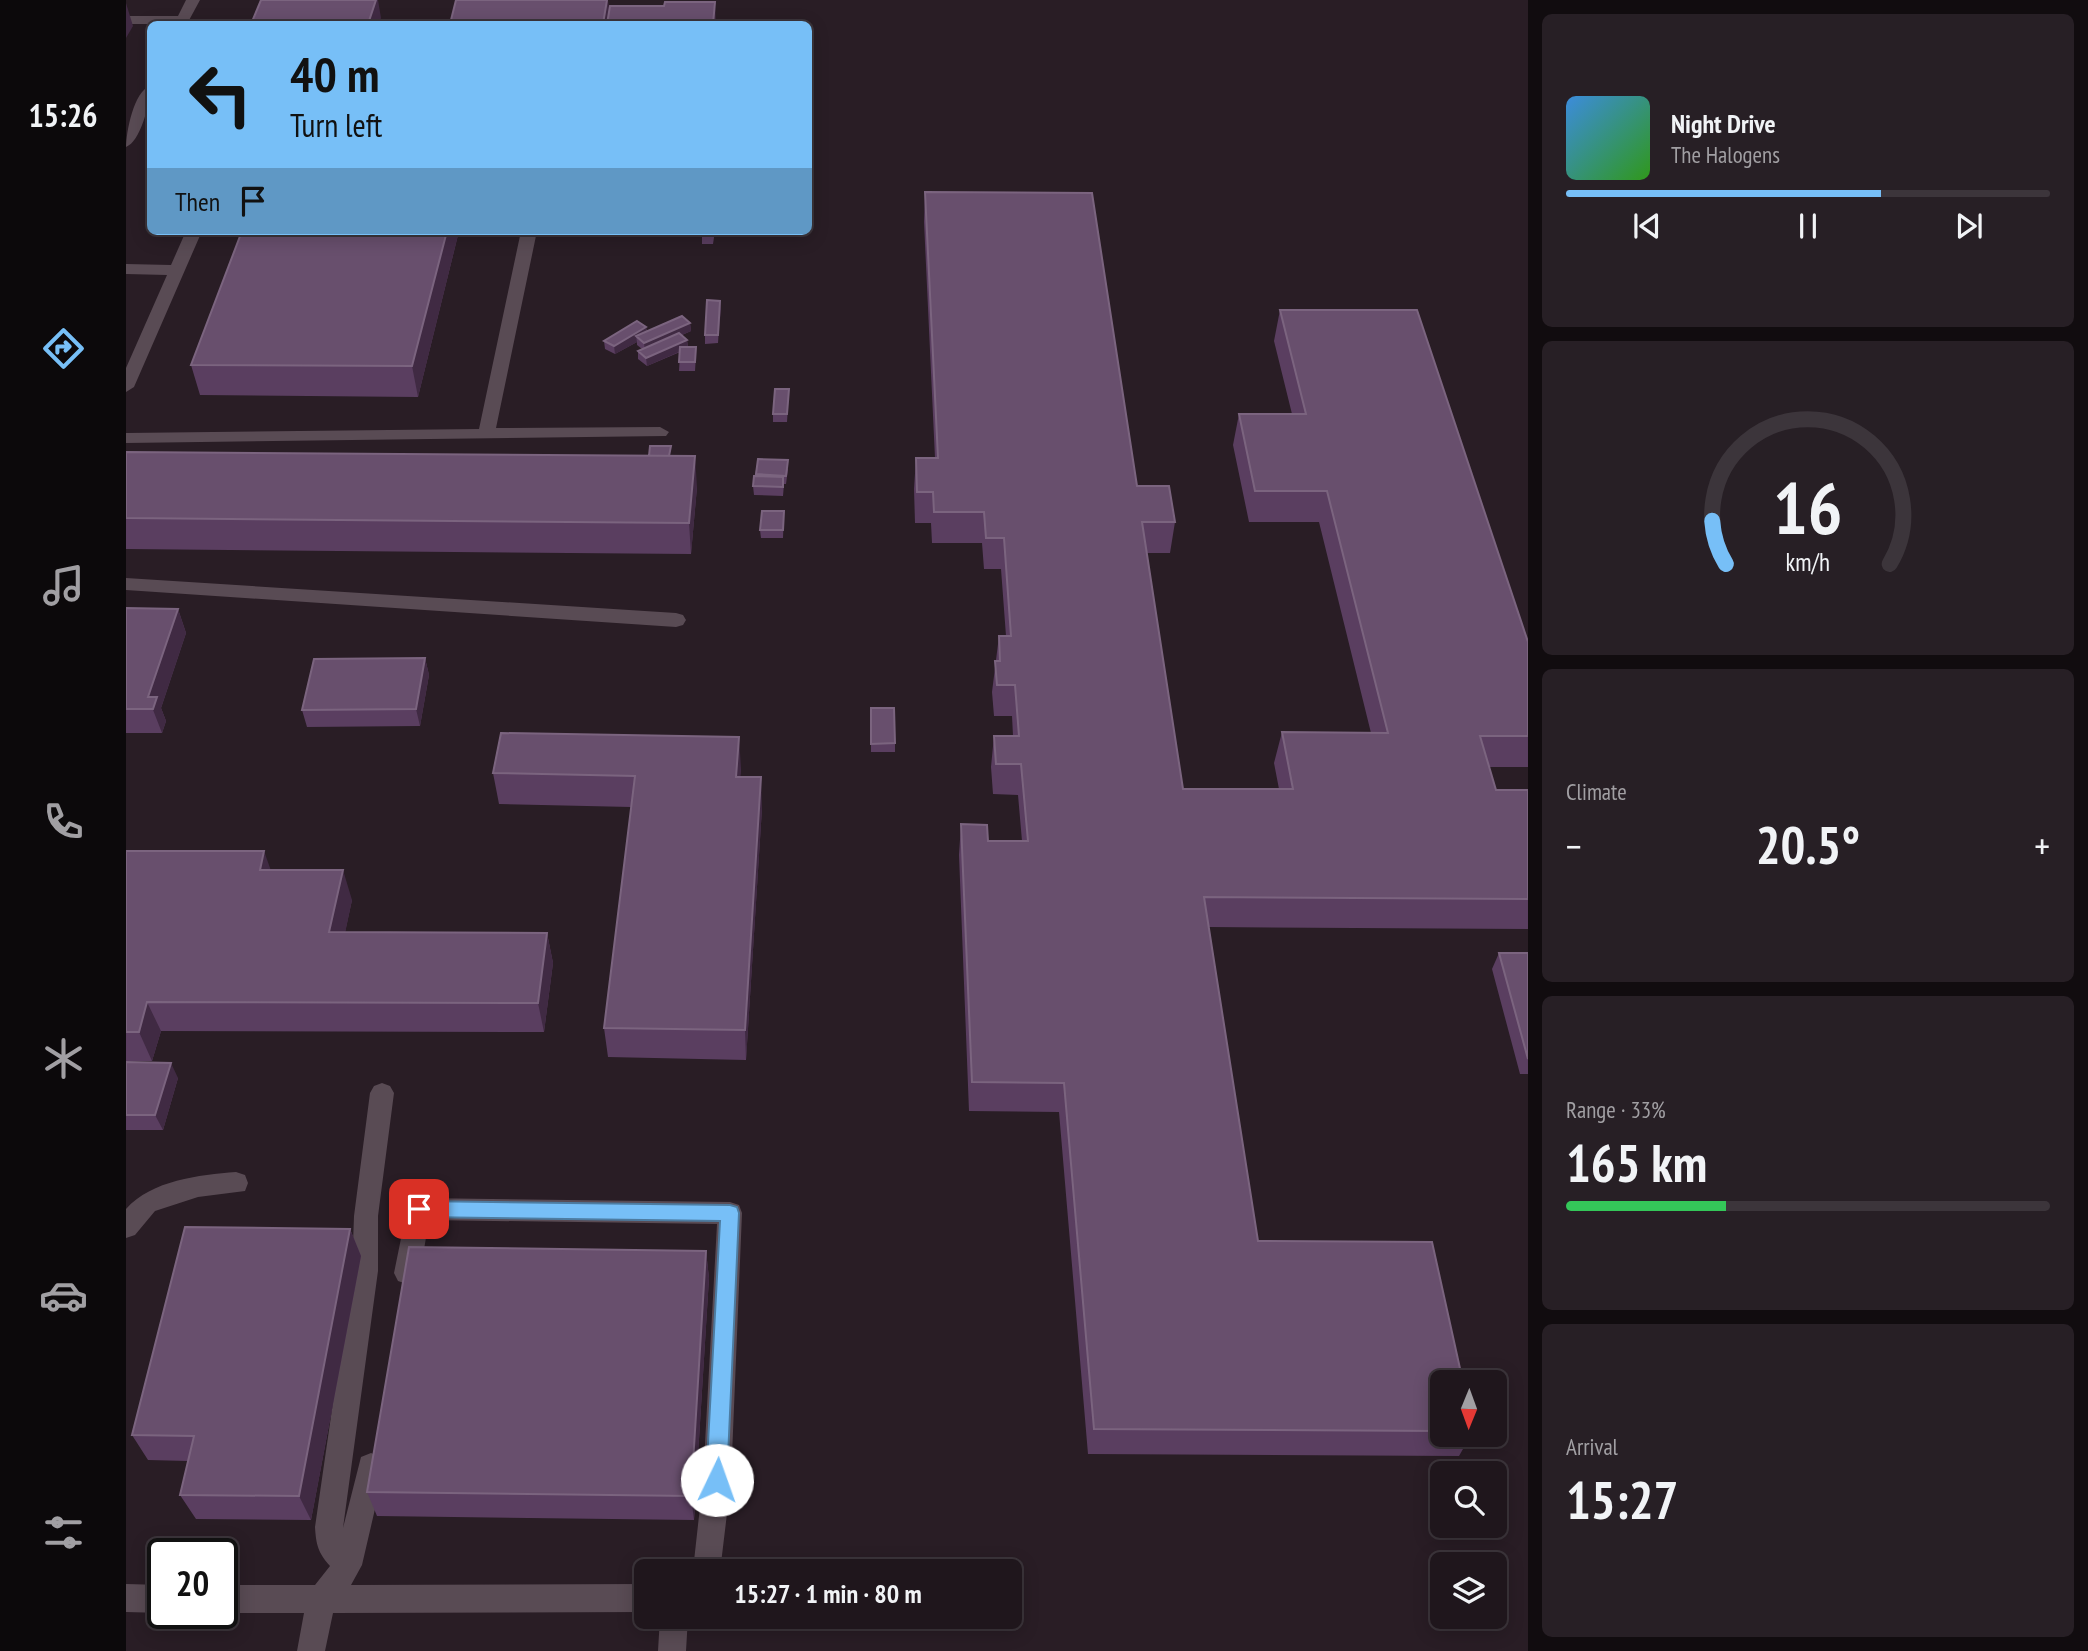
<!DOCTYPE html>
<html lang="en">
<head>
<meta charset="utf-8">
<style>
	body { margin:0; font-family:"PT Sans Narrow",sans-serif; background:#271f25; color:#f1f3f6; height:100vh; display:flex; flex-direction:column; font-size:26px; white-space:nowrap }
	* { box-sizing:border-box; margin:0 }
	p { font-size:23px; color:#a19fa3 }
	.icon { flex:none; width:38px; height:38px; fill:none; stroke:currentColor; stroke-width:2; stroke-linecap:round; stroke-linejoin:round }
	.map { position:relative; flex:1; overflow:hidden }
	.sheet { display:flex; flex-direction:column; gap:14px; padding:14px; background:#110c0f; width:560px }
	.sheet>* { flex:none }
	.banner { position:absolute; left:21px; top:21px; width:665px; height:214px; border-radius:10px; box-shadow:0 4px 18px #0003,0 0 0 2px #3c353b; background:#77bff7; color:#111; overflow:hidden }
	.needle { width:46px; rotate:181deg }
	.buttons { position:absolute; left:1304px; top:1370px; display:grid; gap:14px }
	.buttons a { display:grid; place-items:center; width:77px; height:77px; border-radius:10px; background:#1f161c; box-shadow:0 4px 18px #0003,0 0 0 2px #3c353b; font-size:35px }
	.speed { position:absolute; left:21px; top:1538px; display:flex; gap:14px; font-size:35px; font-weight:700; text-align:center }
	.speed>* { display:grid; place-content:center; width:91px; height:91px; border-radius:50%; background:#1f161c; box-shadow:0 4px 18px #0003,0 0 0 2px #3c353b; line-height:1 }
	.speed .limit { border:4px solid #111; border-radius:10px; background:#fff; color:#111 }
	.pin { position:absolute; display:grid; place-items:center; width:60px; height:60px; color:#fff; margin:-30px; border-radius:14px; box-shadow:0 4px 10px #0006 }
	.me { position:absolute; width:77px; margin:-38px; rotate:3deg; stroke-linejoin:round; filter:drop-shadow(0 0 5px #0008) }
	.turn { display:flex; align-items:center; gap:24px; height:147px; padding:0 28px; font-size:32px }
	.turn .icon { width:91px; height:91px; stroke-width:2.5 }
	.turn b { display:block; font-size:49px; line-height:60px }
	.then { display:flex; align-items:center; height:66px; padding:0 28px; background:#0003; gap:14px; font-size:26px }
	.big { font-size:52px; font-weight:800; line-height:1.1 }
	.sheet .card { flex:1; display:flex; flex-direction:column; justify-content:center; gap:10px; min-width:0; padding:0 24px; border-radius:10px; background:#271f25 }
	.sheet .dial { align-items:center; gap:0 }
	.dial svg { height:182px; overflow:visible; fill:none; stroke:#3c353b; stroke-width:7; stroke-linecap:round; text-anchor:middle }
	.dial text { fill:#f1f3f6; stroke:none }
	.song { display:flex; align-items:center; gap:21px }
	.cover { width:84px; height:84px; border-radius:10px; background:linear-gradient(135deg,hsl(210 70% 55%),hsl(110 70% 35%)) }
	.played { height:7px; border-radius:4px; background:linear-gradient(90deg,#77bff7 65%,#3c353b 65%) }
	.keys { display:flex; justify-content:space-around; direction:ltr }
	.heat { display:flex; justify-content:space-between; align-items:center; font-size:38px; direction:ltr }
	.charge { height:10px; border-radius:5px; background:linear-gradient(90deg,#34c759 33%,#3c353b 0) }
	.trip { position:absolute; left:508px; top:1559px; width:388px; height:70px; border-radius:10px; background:#1f161c; box-shadow:0 4px 18px #0003,0 0 0 2px #3c353b; font-weight:800; line-height:70px; text-align:center }
	main { display:flex; flex:1; min-height:0 }
	.tabs { display:flex; flex-direction:column; width:126px; justify-content:space-around; align-items:center; background:#0c090b; color:#a19fa3 }
	.tabs .icon { width:49px; height:49px }
	.tabs .current { color:#77bff7 }
	.tabs b { font-size:32px; color:#f1f3f6 }
	.map>svg:first-child { display:block }
	.lines { fill:none; stroke-linecap:round; stroke-linejoin:round }
	.minor { fill:#594b54; fill-rule:evenodd }
	.wall { fill:#5a3e60 }
	.shaded-wall { fill:#402a43 }
	.building { fill:#684f6d; stroke:#7b647f; stroke-width:2 }
	.route { fill:#77bff7; stroke:#4d7ca1; stroke-width:2 }
</style>
</head>
<body>
<main>
<nav class="tabs">
<b>15:26</b>
<svg class="icon current" aria-label="directions" viewBox="0 0 24 24"><path d="M12 3l9 9-9 9-9-9zM9 14v-3h6M13 9l2 2-2 2"/></svg>
<svg class="icon" aria-label="music" viewBox="0 0 24 24"><path d="M9 18V5l10-2v13"/><circle cx="6" cy="18" r="3"/><circle cx="16" cy="16" r="3"/></svg>
<svg class="icon" aria-label="phone" viewBox="0 0 24 24"><path d="M5 4h4l2 5-3 2q2 4 5 5l2-3 5 2v4C11 20 4 13 5 4z"/></svg>
<svg class="icon" aria-label="climate" viewBox="0 0 24 24"><path d="M12 3v18M4 7l16 10M4 17L20 7"/></svg>
<svg class="icon" aria-label="car" viewBox="0 0 24 24"><path d="M5 17H2v-5l4-1 3-4h7l3 4 3 1v5h-3M9 17h6M6 11h13"/><circle cx="7" cy="17" r="2"/><circle cx="17" cy="17" r="2"/></svg>
<svg class="icon" aria-label="filters" viewBox="0 0 24 24"><path d="M4 7h16M4 17h16"/><circle cx="9" cy="7" r="2"/><circle cx="15" cy="17" r="2"/></svg>
</nav>
<div class="map">
<svg width="1402" height="1651" viewBox="0 0 1402 1651">
	<rect width="100%" height="100%" fill="#291d25"/>
	<g class="lines">
		<path class="minor" d="M60 0H74L61 24H0V16H52Z
			M24 86C25 100 15 142 0 147 0 132 8 91 24 86Z
			M60 231H76L8 387 0 392V368L41 275 0 274V264L45 265Z
			M395 231H411L370 428 534 427 543 432 540 436 0 443V433L353 429Z
			M0 578 550 613 557 615 560 620 557 625 550 627 0 590Z
			M256 1083 264 1086 268 1093 252 1216V1271L217 1528 235 1457 245 1453 255 1457 259 1466 236 1565 225 1585 520 1584V1612L207 1613 199 1651H171L178 1613H96V1585H189L204 1566C192 1553 190 1544 189 1527L226 1271 228 1216 244 1093 248 1086Z
			M110 1172 119 1175 122 1183 119 1191 72 1197 29 1211 9 1235 0 1238V1209C26 1180 73 1175 110 1172Z
			M293 1198 604 1202 613 1205 616 1213 605 1480 594 1572H563L568 1561 577 1480 591 1224 303 1220 294 1273 290 1281 281 1284 272 1281 268 1273 281 1209 284 1201Z
			M0 1584 37 1585V1613L0 1612Z
			M534 1617H562L560 1651H532Z"/>
	</g>
	<path class="wall" d="M799 192 1011 486 1049 522 1044 553H1020L1057 789H1153L1148 763 1156 732 1245 733 1193 522H1123L1107 445 1113 414H1166L1148 341 1154 310 1402 642V767H1363L1370 790H1402V929L1083 927 1132 1241 1316 1382V1435H1345L1333 1456 962 1454 933 1112 843 1111 833 855 835 824 862 841H896L892 795 867 794 865 767 868 736H887L886 716H868L866 692 873 636H880L875 569H858L856 543H806L805 523H789L788 489 790 458H809L798 222Z
		M333 231 292 397 74 395 65 365Z
		M520 231H535L534 235H520Z
		M589 231 587 244H576V235Z
		M594 301 592 343 579 344V335Z
		M564 323 565 331 556 335 561 340 562 347 570 355 569 371H553L554 352 521 366 512 359V351L516 349 511 345V342L489 354 479 349 478 341 520 327 521 332Z
		M663 389 661 422H647V414Z
		M0 452 545 456 571 487 565 554 0 549Z
		M632 459 662 469 660 484H658L657 496 628 495 627 486Z
		M658 511 657 538H635L634 530Z
		M0 608 52 609 60 633 35 708 40 721 36 733H0Z
		M299 658 303 675 294 726 181 727 176 710Z
		M745 708 769 743V752H745Z
		M615 768 614 777 636 808 620 1060 482 1057 478 1028 505 807 373 804 367 773Z
		M0 851 145 870 226 900 219 932 421 933 427 963 418 1032 35 1031 26 1061H0Z
		M1373 953H1402V1074H1394L1366 969Z
		M0 1062 52 1078 37 1130H0Z
		M224 1229 235 1256 185 1520 70 1519 54 1495 62 1461 22 1460 6 1435Z
		M580 1251 583 1278 568 1520 251 1516 241 1492Z"/>
	<path class="shaded-wall" d="M250 0H252L255 18 253 24H242Z
		M481 0H482L484 18 483 24H477Z
		M589 2 590 24H587Z
		M0 3 7 26 0 38Z
		M321 231H333L292 397 286 366Z
		M594 301 595 309 592 343V335Z
		M564 323 565 331 519 351 518 343Z
		M520 327 521 335 510 336 511 342 489 354 488 346Z
		M561 340 562 348 521 366 520 358Z
		M569 456 571 487 565 554 563 523Z
		M52 609 60 633 35 708 40 721 36 733 22 697Z
		M299 658 303 675 294 726 290 709Z
		M613 737 615 768 612 807 610 777Z
		M635 777 636 808 620 1060 619 1030Z
		M138 851 149 882 134 870Z
		M217 870 226 900 213 962 203 932Z
		M421 933 427 963 418 1032 412 1003Z
		M21 1002 35 1031 26 1061 13 1032Z
		M45 1063 52 1078 37 1130 29 1115Z
		M224 1229 235 1256 185 1520 173 1496Z
		M580 1251 583 1278 568 1520 565 1496Z"/>
	<path class="building" d="M135 0H250L242 24H125Z
		M330 0H481L477 24H324Z
		M539 2H589L587 24H481L484 6H538Z
		M799 192 966 193 1011 486H1043L1049 522H1016L1057 789H1167L1156 732 1262 733 1201 491H1129L1113 414H1180L1154 310H1291L1402 642V736H1354L1370 790H1402V899L1078 897 1132 1241 1306 1242 1337 1382H1316V1431L968 1429 938 1083 846 1082 835 824 861 825 862 841H902L895 764H870L868 736H893L889 685H871L869 661H874L873 636H885L878 538H860L858 512H808L807 492H791L790 458H812Z
		M116 231H321L286 366 65 365Z
		M576 231H587L586 236 576 235Z
		M581 300 594 301 592 335H579Z
		M556 316 564 323 518 343 510 336Z
		M511 321 520 327 488 346 478 341Z
		M553 333 561 340 520 358 512 351Z
		M554 347H570L569 362H553Z
		M649 389H663L661 414H647Z
		M524 446H545L543 456H523Z
		M0 452 569 456 563 523 0 518Z
		M632 459 662 460 660 476 630 474Z
		M628 476 657 477V487L627 486Z
		M636 511H658L657 530H634Z
		M0 608 52 609 22 697H31L27 709H0Z
		M299 658 290 709 176 710 188 659Z
		M745 708H768L769 743 745 744Z
		M375 733 613 737 610 777H635L619 1030 478 1028 509 776 367 773Z
		M0 851H138L134 870H217L203 932 421 933 412 1003 21 1002 13 1032H0Z
		M1373 953H1402V1059Z
		M0 1062 45 1063 29 1115H0Z
		M59 1227 224 1229 173 1496 54 1495 68 1436 6 1435Z
		M283 1247 580 1251 565 1496 241 1492Z"/>
	<path class="route" d="M293 1201 604 1205 611 1207 613 1213 601 1480 598 1487 591 1490 583 1487 580 1480 594 1221 293 1217 286 1215 283 1209 286 1203Z"/>
</svg>
<div class="buttons">
<a><svg class="needle" viewBox="-14 -14 28 28"><path d="M0-13l5 13h-10z" fill="#e53935"/><path d="M0 13l5-13h-10z" fill="#a19fa3"/></svg></a>
<a><svg class="icon" aria-label="search" viewBox="0 0 24 24"><circle cx="10" cy="10" r="6"/><path d="M15 15l6 6"/></svg></a>
<a><svg class="icon" aria-label="layers" viewBox="0 0 24 24"><path d="M12 4l9 5-9 5-9-5zM3 14l9 5 9-5"/></svg></a>
</div>
<div class="speed"><div class="limit">20</div></div>
<div class="pin" style="left:293px;top:1209px;background:#d93025"><svg class="icon" aria-label="arrive" viewBox="0 0 24 24"><path d="M6 21V4h12l-3 4 3 4H6"/></svg></div>
<svg class="me" style="left:591px;top:1480px" viewBox="-20 -20 40 40"><circle r="19" fill="#fff"/><path d="M0-13L10 11 0 6-10 11z" fill="#77bff7"/></svg>
<div class="trip">15:27 · 1 min · 80 m</div>
<div class="banner">
<div class="turn"><svg class="icon" aria-label="left" viewBox="0 0 24 24"><path d="M17 20v-9H6M10 6l-5 5 5 5"/></svg><div><b>40 m</b>Turn left</div></div>
<div class="then">Then<svg class="icon" aria-label="arrive" viewBox="0 0 24 24"><path d="M6 21V4h12l-3 4 3 4H6"/></svg></div>
</div>
</div>
<section class="sheet">
<div class="card">
<div class="song"><i class="cover"></i><div><b>Night Drive</b><p>The Halogens</p></div></div>
<div class="played"></div>
<div class="keys"><svg class="icon" aria-label="previous" viewBox="0 0 24 24"><path d="M18 5L8 12l10 7zM5 5v14"/></svg><svg class="icon" aria-label="pause" viewBox="0 0 24 24"><path d="M8 5v14M16 5v14"/></svg><svg class="icon" aria-label="next" viewBox="0 0 24 24"><path d="M6 5l10 7-10 7zM19 5v14"/></svg></div>
</div>
<div class="card dial"><svg viewBox="0 0 100 80">
<path d="M14 69A42 42 0 1 1 86 69"/>
<path d="M14 69A42 42 0 0 1 8 50" stroke="#77bff7"/>
<text x="50" y="56" font-size="32" font-weight="700">16</text>
<text x="50" y="72" font-size="11">km/h</text>
</svg></div>
<div class="card"><p>Climate</p>
<div class="heat"><a>−</a><b class="big">20.5°</b><a>+</a></div>
</div>
<div class="card"><p>Range · 33%</p><b class="big">165 km</b><div class="charge"></div></div>
<div class="card"><p>Arrival</p><b class="big">15:27</b></div>
</section>
</main>
</body>
</html>
